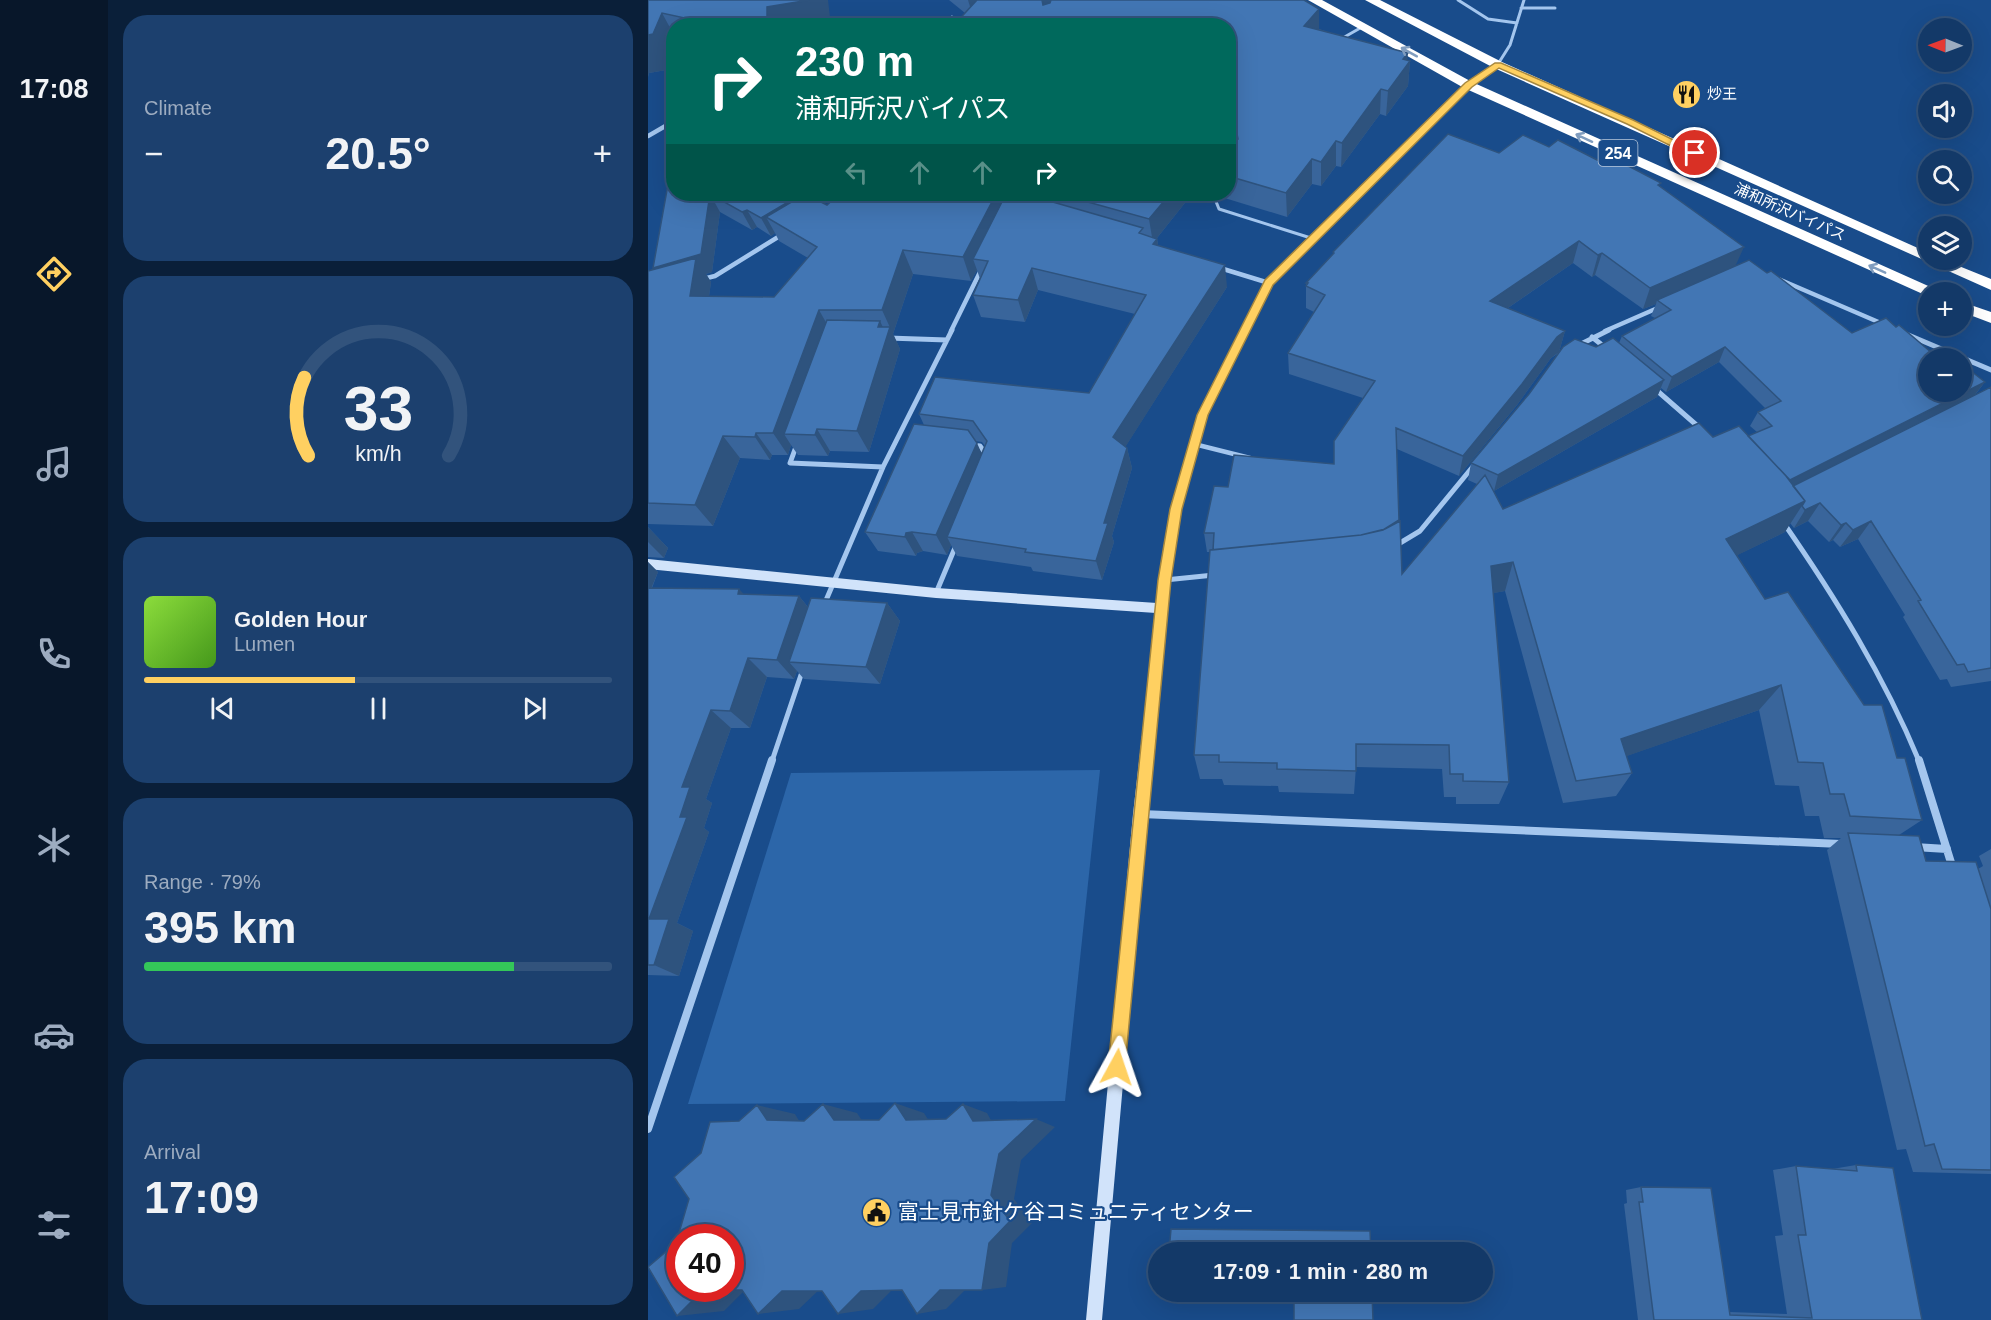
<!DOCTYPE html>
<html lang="en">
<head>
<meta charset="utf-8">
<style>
	body { margin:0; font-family:Arial,"Noto Sans JP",sans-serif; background:#1c406e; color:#f1f3f6; height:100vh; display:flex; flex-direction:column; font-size:22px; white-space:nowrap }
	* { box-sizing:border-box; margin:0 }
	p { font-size:20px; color:#9dacc0 }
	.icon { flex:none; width:33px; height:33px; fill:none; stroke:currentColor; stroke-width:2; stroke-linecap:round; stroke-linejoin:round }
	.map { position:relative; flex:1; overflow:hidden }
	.side { display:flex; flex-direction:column; gap:15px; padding:15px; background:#0a1f39; width:540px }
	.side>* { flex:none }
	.top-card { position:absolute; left:18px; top:18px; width:570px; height:183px; border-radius:24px; box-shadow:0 6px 24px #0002,0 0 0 2px #32537c; background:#00695c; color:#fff; overflow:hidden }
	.needle { width:39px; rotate:271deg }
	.buttons { position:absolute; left:1270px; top:18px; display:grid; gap:12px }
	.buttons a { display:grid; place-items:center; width:54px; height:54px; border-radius:50%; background:#133968; box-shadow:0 6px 24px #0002,0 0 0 2px #32537c; font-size:30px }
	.speed { position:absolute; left:18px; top:1224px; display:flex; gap:12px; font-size:30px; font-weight:700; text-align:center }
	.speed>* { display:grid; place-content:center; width:78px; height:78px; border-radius:50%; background:#133968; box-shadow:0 6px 24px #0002,0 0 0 2px #32537c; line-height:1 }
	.speed .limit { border:9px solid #d22; background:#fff; color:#111 }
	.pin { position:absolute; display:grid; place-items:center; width:51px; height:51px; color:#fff; margin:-26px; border:3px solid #fff; border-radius:50%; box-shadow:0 2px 6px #0007 }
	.me { position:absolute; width:66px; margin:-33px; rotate:5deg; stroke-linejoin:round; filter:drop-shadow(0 0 4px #0008) }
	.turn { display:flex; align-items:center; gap:21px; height:126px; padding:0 30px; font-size:27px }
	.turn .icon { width:78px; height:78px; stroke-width:2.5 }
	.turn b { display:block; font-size:42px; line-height:51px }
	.lanes { display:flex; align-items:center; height:57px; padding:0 30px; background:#0003; justify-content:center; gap:30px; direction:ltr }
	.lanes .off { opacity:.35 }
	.big { font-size:45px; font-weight:700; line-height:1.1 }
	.side .widget { flex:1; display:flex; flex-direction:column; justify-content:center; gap:9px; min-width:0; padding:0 21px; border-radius:24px; background:#1c406e }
	.side .dial { align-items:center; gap:0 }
	.dial svg { height:156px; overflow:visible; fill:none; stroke:#32537c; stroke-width:7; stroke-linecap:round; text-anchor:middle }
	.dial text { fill:#f1f3f6; stroke:none }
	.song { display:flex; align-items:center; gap:18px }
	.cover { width:72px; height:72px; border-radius:9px; background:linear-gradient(135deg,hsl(90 70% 55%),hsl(100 70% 35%)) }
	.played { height:6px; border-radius:3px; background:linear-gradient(90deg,#ffd061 45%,#32537c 45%) }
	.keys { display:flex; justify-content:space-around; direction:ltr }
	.heat { display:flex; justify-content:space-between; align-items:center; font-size:33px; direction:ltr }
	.charge { height:9px; border-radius:4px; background:linear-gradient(90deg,#34c759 79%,#32537c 0) }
	.trip { position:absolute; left:500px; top:1242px; width:345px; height:60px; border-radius:30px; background:#133968; box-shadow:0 6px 24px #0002,0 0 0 2px #32537c; font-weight:700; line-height:60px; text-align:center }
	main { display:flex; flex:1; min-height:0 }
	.tabs { display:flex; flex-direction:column; width:108px; justify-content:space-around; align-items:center; background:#08172a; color:#9dacc0 }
	.tabs .icon { width:42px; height:42px }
	.tabs .selected { color:#ffd061 }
	.tabs b { font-size:27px; color:#f1f3f6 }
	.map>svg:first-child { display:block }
	.green { fill:#2c66a9 }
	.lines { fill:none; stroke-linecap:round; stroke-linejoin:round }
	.lane-far1 { stroke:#a4c6ee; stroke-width:3 }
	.lane { stroke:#a4c6ee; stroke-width:4.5 }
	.street-far2 { stroke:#a4c6ee; stroke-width:4.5 }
	.street-far1 { stroke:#a4c6ee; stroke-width:5 }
	.street { stroke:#a4c6ee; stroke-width:8 }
	.secondary { fill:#d1e3fa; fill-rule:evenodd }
	.highway { fill:#fff; fill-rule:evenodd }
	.wall { fill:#39659b; fill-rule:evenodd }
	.shaded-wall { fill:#2e537e }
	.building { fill:#4276b4; stroke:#2e537e; stroke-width:1.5; fill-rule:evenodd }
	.oneway { stroke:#809dbf }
	.route { fill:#ffd061; stroke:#a6873f; stroke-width:1.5 }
	.labels { text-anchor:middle; stroke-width:4.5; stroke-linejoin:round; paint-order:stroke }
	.far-poi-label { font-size:15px; fill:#fff; stroke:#194c8b; text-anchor:start }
	.far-street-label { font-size:15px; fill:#fff; stroke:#194c8b }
	.shield { fill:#194c8b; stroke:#bac9dc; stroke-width:1.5 }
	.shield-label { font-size:16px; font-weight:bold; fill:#fff }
	.near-poi-label { font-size:21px; fill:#fff; stroke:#194c8b; text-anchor:start }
</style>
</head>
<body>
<main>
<nav class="tabs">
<b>17:08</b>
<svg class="icon selected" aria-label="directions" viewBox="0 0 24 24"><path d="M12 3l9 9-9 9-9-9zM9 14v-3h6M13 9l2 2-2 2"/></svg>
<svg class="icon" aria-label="music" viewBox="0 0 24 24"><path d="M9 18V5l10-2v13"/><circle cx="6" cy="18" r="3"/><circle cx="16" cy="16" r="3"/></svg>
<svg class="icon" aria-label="phone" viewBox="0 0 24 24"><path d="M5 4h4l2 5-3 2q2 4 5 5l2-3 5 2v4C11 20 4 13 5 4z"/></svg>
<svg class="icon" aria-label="climate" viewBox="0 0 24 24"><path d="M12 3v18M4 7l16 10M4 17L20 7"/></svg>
<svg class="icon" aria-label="car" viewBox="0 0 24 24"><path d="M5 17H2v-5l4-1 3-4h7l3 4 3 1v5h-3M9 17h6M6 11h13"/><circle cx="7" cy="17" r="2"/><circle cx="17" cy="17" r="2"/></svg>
<svg class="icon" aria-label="filters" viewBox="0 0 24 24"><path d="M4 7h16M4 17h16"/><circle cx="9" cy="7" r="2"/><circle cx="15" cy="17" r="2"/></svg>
</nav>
<section class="side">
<div class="widget"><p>Climate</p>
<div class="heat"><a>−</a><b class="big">20.5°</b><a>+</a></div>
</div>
<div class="widget dial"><svg viewBox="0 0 100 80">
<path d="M14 69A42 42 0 1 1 86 69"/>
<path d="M14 69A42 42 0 0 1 12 29" stroke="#ffd061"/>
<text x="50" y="56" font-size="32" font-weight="700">33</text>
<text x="50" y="72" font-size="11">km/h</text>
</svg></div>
<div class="widget">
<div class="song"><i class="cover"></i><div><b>Golden Hour</b><p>Lumen</p></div></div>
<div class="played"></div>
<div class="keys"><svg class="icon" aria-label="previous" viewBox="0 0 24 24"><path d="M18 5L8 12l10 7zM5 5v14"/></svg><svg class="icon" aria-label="pause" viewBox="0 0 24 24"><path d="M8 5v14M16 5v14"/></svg><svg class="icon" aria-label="next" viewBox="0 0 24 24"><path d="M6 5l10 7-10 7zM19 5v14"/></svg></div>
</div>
<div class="widget"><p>Range · 79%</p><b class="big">395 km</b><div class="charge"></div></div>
<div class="widget"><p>Arrival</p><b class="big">17:09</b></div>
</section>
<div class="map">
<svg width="1343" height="1320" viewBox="0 0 1343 1320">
	<rect width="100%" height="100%" fill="#194c8b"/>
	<path class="green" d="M452 770 417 1101 40 1104 143 773Z"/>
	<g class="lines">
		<path class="lane-far1" d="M810 0 840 19 869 23
			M873 8H907
			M304 17 324 26
			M693 39 714 27
			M850 64 862 45 876 0
			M565 194 571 209 666 239"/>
		<path class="lane" d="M546 444 602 458"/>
		<path class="street-far2" d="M0 136 26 121
			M572 268 621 283
			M1128 278 1235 324
			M55 279 67 276 135 234
			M303 331 333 270
			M957 331 1012 307"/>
		<path class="street-far1" d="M1258 334 1343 370
			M944 337 959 349
			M240 338 299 340
			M929 346 961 330
			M1006 388 1053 429
			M149 444 142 463 235 467
			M323 445 332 446 340 457
			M1135 522C1187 597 1236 676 1271 761
			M747 546 772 531 827 464
			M517 580 566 575
			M288 593 309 543
			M176 605 235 467 304 330
			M124 761 155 669"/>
		<path class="street" d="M1271 760 1305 869
			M493 814 1193 844
			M1266 847 1299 849
			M0 1129 124 760"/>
		<path class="secondary" d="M847 63 854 65 823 87 625 285 559 415 533 509 523 580 499 814 454 1320H438L485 814 508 613 288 598 0 569V559L288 588 509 603 523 509 549 415 616 283 817 83Z"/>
		<path class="highway" d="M660 0H674L824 82 1287 289 1289 292H1281V297L1277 295 816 88Z
			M717 0H732L854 62 1281 253V260H1296L1343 279V290L846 68Z
			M1314 302 1343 312V323L1314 312Z"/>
	</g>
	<path class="wall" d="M0 0 183 26H26V66L24 69 1 73 0 77Z
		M301 0H656L671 9V29L762 61 760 86 738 116 732 114 693 167 688 166 673 186 664 184 639 217 570 196 568 194H580V26L317 13Z
		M901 147 959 165 1011 187 1088 266 1204 333 1248 327 1284 353 1337 382 1327 395 1343 387V681L1303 687 1299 679 1292 680 1255 617 1257 615 1210 539 1192 547 1185 540 1181 542 1160 521 1146 528 1142 523 1137 532 1089 555 1117 599 1249 758 1274 820 1251 835 1278 861 1330 869 1335 866 1331 856 1343 849V1174L1265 1172 1258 1149 1249 1150 1179 850 1193 838H1176L1171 816H1157L1151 786 1127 785 1111 710 978 756 984 773 968 796 915 803 857 591 845 593 861 782 851 804H808V797H796L794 769 708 767 706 794 631 792 630 786 576 785 574 779H552L546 755 562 552H559L556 533 580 487 686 464 715 398 641 374 640 353 666 312 658 308V283L685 255V252L851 153ZM925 263 944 277 947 275 995 309 1008 304 1003 316 1007 318 974 336 971 343 911 352 917 331 860 308ZM911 353 881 394 823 463 820 480 829 484 754 574 751 522 749 449 811 476 869 405 903 358ZM1071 362 1117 408 1110 412 1102 426 1109 432 1100 436 1065 437 855 509 845 491H846L1009 397 1013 388 1018 392Z
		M26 151 152 196 179 205 191 194H544L509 238 510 245 579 287 477 447 479 448 484 468 464 536 466 542 454 580 385 571 383 567 309 556 303 545 299 555 275 551 269 553 268 556 230 551 217 532 276 425 271 414 441 393 487 314 390 290 377 322 333 317 325 295 332 279 329 270 323 281 265 274 245 334 252 349 221 452 182 451 180 456 150 455 143 445 140 455H124L122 460 92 458 65 526 0 524V271L6 269ZM72 212 104 230 109 227 123 236 127 233 131 241 160 258 126 297 61 296 63 282 58 274 64 272ZM327 441 334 442 337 446 334 455Z
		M0 527 20 548 16 558 0 557Z
		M0 562 10 572 4 588 96 594 151 596 160 607 239 603 252 621 232 684 156 679 149 671 146 679 119 677 102 728H83L58 799 64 803 56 828 61 832 29 923 45 931 31 976 0 975Z
		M1208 1165 1274 1320H990L976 1204 979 1203 978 1190 993 1187 1081 1312 1139 1314 1127 1236 1135 1235 1125 1170 1148 1166 1184 1169Z"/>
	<path class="shaded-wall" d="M161 0H180L183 26H62L119 7Z
		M320 0H353L326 20Z
		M394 0H410L399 24Z
		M671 9V33L656 26Z
		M14 13 26 35V66L24 69 1 73 0 77V35Z
		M760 53 759 65 762 61 760 86 738 116 740 91 755 59Z
		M733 89 732 114 693 167 694 143Z
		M585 134 587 159 580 166V139Z
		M688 141V166L673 186V162Z
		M664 159V184L639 217 638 193Z
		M62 194 72 212 64 272 58 274 63 282 58 320 17 285 5 268Z
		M348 194H356L360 209 325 259 329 270 323 281 315 257Z
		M522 194H544L505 243 501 219Z
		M152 195 160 213 118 217 127 233 123 236 113 218Z
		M99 210 109 227 104 230 94 212Z
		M509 239 513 261 505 244Z
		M931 241 925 263 838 323 842 301Z
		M1096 247 1086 269 1009 300 1008 304 995 309 1002 288Z
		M255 250 265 274 245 334 234 310Z
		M954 253 947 275 944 277 950 255Z
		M577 265 579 287 471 457 465 437Z
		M384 268 390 290 377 322 370 300Z
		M171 310 184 333 136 434 143 445 140 455 125 433Z
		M232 321 239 336 242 327 252 349 221 452 209 431Z
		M917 331 911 352 903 358 869 405 811 476 815 456 909 337Z
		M1077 347 1071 362 1018 392 1024 377Z
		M1016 380 1009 397 846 491 850 475Z
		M1337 382 1325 397 1142 489 1133 484Z
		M169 429 182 451 180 456 167 435Z
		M108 433 124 455 122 460 107 437Z
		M75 436 92 458 65 526 47 505Z
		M329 443 338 463 299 537 303 545 299 555 288 535Z
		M479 448 484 468 464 536 466 542 454 580 448 561 456 523Z
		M1157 501 1137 532 1061 569 1078 539Z
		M1172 503 1160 521 1146 528 1157 510Z
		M1223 521 1210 539 1192 547 1205 530Z
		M1198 523 1185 540 1181 542 1193 525Z
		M0 527 20 548 16 558 0 542Z
		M264 532 275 551 269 553 268 556 257 537 258 533Z
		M0 562 10 572 0 596Z
		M865 562 857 591 835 595 843 566Z
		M91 589 110 609 90 594Z
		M151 596 167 616 141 662 149 671 146 679 129 660Z
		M239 603 252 621 232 684 218 667Z
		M100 658 119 677 102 728 82 711Z
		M1133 685 1111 710 959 763 973 739Z
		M63 710 83 728 58 799 64 803 56 828 61 832 29 923 45 931 31 976 6 965 1 919 34 787Z
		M247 1103 276 1113 286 1129 258 1120Z
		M175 1104 209 1113 219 1128 186 1120Z
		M315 1104 339 1113 348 1129 325 1121Z
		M109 1105 147 1114 156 1129 119 1120Z
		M388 1119 407 1127 373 1160 366 1199 384 1223 364 1243 358 1287 334 1290 341 1243 343 1195 351 1154Z
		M100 1287 76 1311 29 1316 55 1290Z
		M247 1287 225 1309 190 1314 213 1291Z
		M320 1287 298 1309 269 1314 292 1290Z
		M173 1288 151 1309 110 1314 134 1291Z"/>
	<path class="building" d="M0 0H161L119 7V17L62 26H36L37 18 14 13 5 34 0 35Z
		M329 0H394L395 5 402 3 403 0H656L671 9 656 26 760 53 755 59 762 61 740 91 733 89 694 143 688 141 673 162 664 159 638 193 580 176V150L590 139 589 134H585L580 139V26H305Z
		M800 134 851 153 875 135 901 147 910 140 959 165 967 159 1013 183 1010 185 1096 247 1002 288 954 253 950 255 931 241 842 301 917 331 909 337 874 384 815 456 748 428 751 520 735 530 713 535 565 550 566 533H556L566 486 580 487 586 455 686 464V441L727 381 640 353 677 295 658 286 660 283H658L686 253 685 252Z
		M26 151V194H149L152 195 113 218 99 210 94 212 62 194 53 254 5 268Z
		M157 194 179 205 191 194H348L315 257 255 250 234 310H171L125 433H108L107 437 75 436 47 505 0 503V271L48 258 42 296 126 297 169 247 118 217Z
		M359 194H377L495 228 491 233 509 239 505 244 577 265 465 437 479 448 456 523H460L448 561 377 552 378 549 299 537 339 441 325 421 271 414 287 377 441 393 498 295 384 268 370 300 325 295 340 261 325 259 357 196Z
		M411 194H522L501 219Z
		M1101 260 1119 273 1123 271 1204 333 1238 318 1248 327 1251 325 1284 353 1297 350 1308 358H1281V392H1314V364L1337 382 1142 480 1100 436 1124 426 1110 412 1133 401 1077 347 1024 377 974 336 1023 310 1009 300Z
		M179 320 232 321 230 327H242L209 431 169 429 167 435 136 434Z
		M965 338 1016 380 850 475 823 463 881 394 915 347 927 339 948 347Z
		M1343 387V668L1320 672 1316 664 1309 665 1270 601 1273 600 1223 521 1205 530 1198 523 1193 525 1172 503 1157 510 1154 506 1157 501 1145 486Z
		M1051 423 1065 437 1091 426 1138 476 1157 501 1078 539 1117 599 1140 592 1216 705H1234L1249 758H1257L1274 820 1202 816 1196 794H1182L1175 763 1150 762 1133 685 973 739 984 773 928 781 865 562 843 566 861 782 815 781V774H802L801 745 708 744V771L629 769V763L571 762V755H546L562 550 713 535 737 529 752 521 754 574 837 475 855 509Z
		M266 424 320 430 329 443 288 535 264 532 258 533 257 537 217 532Z
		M0 588 91 589 90 594 151 596 129 660 100 658 82 711 63 710 34 787H42L32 817H39L1 919H21L6 965H0Z
		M163 598 239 603 218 667 141 662Z
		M1200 833 1271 836 1278 861 1328 862 1343 909V1170L1294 1169 1286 1144 1277 1146Z
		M247 1103 258 1120 298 1119 315 1104 325 1121 388 1119 351 1154 343 1195 362 1221 341 1243 334 1290H292L269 1314 254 1290 213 1291 190 1314 174 1291H134L110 1314 94 1290H55L29 1316 0 1267 28 1243 41 1199 26 1177 53 1153 62 1122 91 1121 109 1105 119 1120 156 1121 175 1104 186 1120H231ZM32 1238H82V1288H32Z
		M1208 1165 1245 1168 1274 1320H1006L991 1202H995L993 1187 1063 1188 1082 1315 1164 1318 1150 1235H1158L1148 1166 1209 1171Z
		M523 1229 722 1231 723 1252H521Z
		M646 1292H724L725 1320H646Z"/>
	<defs><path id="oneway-shaft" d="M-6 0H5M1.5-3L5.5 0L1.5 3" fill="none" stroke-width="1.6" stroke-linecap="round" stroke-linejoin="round" transform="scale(1.5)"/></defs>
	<g class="oneway">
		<use href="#oneway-shaft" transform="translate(761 52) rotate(-151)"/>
		<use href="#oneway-shaft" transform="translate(936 138) rotate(-155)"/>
		<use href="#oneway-shaft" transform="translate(1229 269) rotate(-156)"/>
	</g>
	<path class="route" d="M847 63H853L985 120 1052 153 1043 156 979 124 851 68 824 87 625 285 560 415 534 509 523 580 477 1067 475 1073 469 1075 463 1073 460 1067 510 580 522 509 549 415 617 280 817 83Z"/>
	<defs>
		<symbol id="restaurant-disc" viewBox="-11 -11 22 22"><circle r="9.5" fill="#ffd061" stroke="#194c8b"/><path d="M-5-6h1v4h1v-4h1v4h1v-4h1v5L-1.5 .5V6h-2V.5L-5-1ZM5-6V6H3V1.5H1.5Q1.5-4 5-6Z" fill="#111"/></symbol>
		<symbol id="civic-disc" viewBox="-11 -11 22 22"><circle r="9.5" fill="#ffd061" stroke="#194c8b"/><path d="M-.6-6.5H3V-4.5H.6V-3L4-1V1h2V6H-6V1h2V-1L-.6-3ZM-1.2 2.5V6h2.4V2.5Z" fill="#111"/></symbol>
	</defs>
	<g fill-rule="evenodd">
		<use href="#restaurant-disc" x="1022" y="78" width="33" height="33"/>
		<use href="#civic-disc" x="212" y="1196" width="33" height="33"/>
	</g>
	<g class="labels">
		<g class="far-poi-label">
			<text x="1059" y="99">炒王</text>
		</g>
		<g class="far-street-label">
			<text transform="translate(1142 212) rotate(24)" y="5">浦和所沢バイパス</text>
		</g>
		<rect class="shield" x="950.5" y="140" width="39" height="26" rx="4.5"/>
		<g class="shield-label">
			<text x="970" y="159">254</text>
		</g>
		<g class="near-poi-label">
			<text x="250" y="1219">富士見市針ケ谷コミュニティセンター</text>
		</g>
	</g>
</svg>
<div class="buttons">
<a><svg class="needle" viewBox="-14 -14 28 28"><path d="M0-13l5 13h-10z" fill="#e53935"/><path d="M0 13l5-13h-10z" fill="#9dacc0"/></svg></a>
<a><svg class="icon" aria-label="sound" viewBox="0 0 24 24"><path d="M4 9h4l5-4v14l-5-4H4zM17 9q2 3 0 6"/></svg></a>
<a><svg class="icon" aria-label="search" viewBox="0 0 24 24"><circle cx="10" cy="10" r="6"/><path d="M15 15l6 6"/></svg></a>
<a><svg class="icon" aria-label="layers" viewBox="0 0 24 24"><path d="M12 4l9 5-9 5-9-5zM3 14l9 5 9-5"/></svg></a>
<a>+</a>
<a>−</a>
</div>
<div class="speed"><div class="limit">40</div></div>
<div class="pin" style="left:1047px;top:153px;background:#d93025"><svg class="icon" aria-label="arrive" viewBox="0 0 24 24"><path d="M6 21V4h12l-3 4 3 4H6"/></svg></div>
<svg class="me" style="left:469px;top:1067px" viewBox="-20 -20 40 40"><path d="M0-17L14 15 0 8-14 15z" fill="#ffd061" stroke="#fff" stroke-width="4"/></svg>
<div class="trip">17:09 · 1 min · 280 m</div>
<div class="top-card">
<div class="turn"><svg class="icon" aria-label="right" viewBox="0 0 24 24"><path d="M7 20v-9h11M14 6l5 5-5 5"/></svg><div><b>230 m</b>浦和所沢バイパス</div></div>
<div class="lanes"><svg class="icon off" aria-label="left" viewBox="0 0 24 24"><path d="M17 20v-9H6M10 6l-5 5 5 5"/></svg><svg class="icon off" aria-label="ahead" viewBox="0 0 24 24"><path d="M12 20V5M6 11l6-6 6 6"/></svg><svg class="icon off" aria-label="ahead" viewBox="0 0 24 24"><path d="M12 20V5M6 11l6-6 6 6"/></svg><svg class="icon" aria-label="right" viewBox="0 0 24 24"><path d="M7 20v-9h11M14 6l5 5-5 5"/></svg></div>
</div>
</div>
</main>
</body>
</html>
